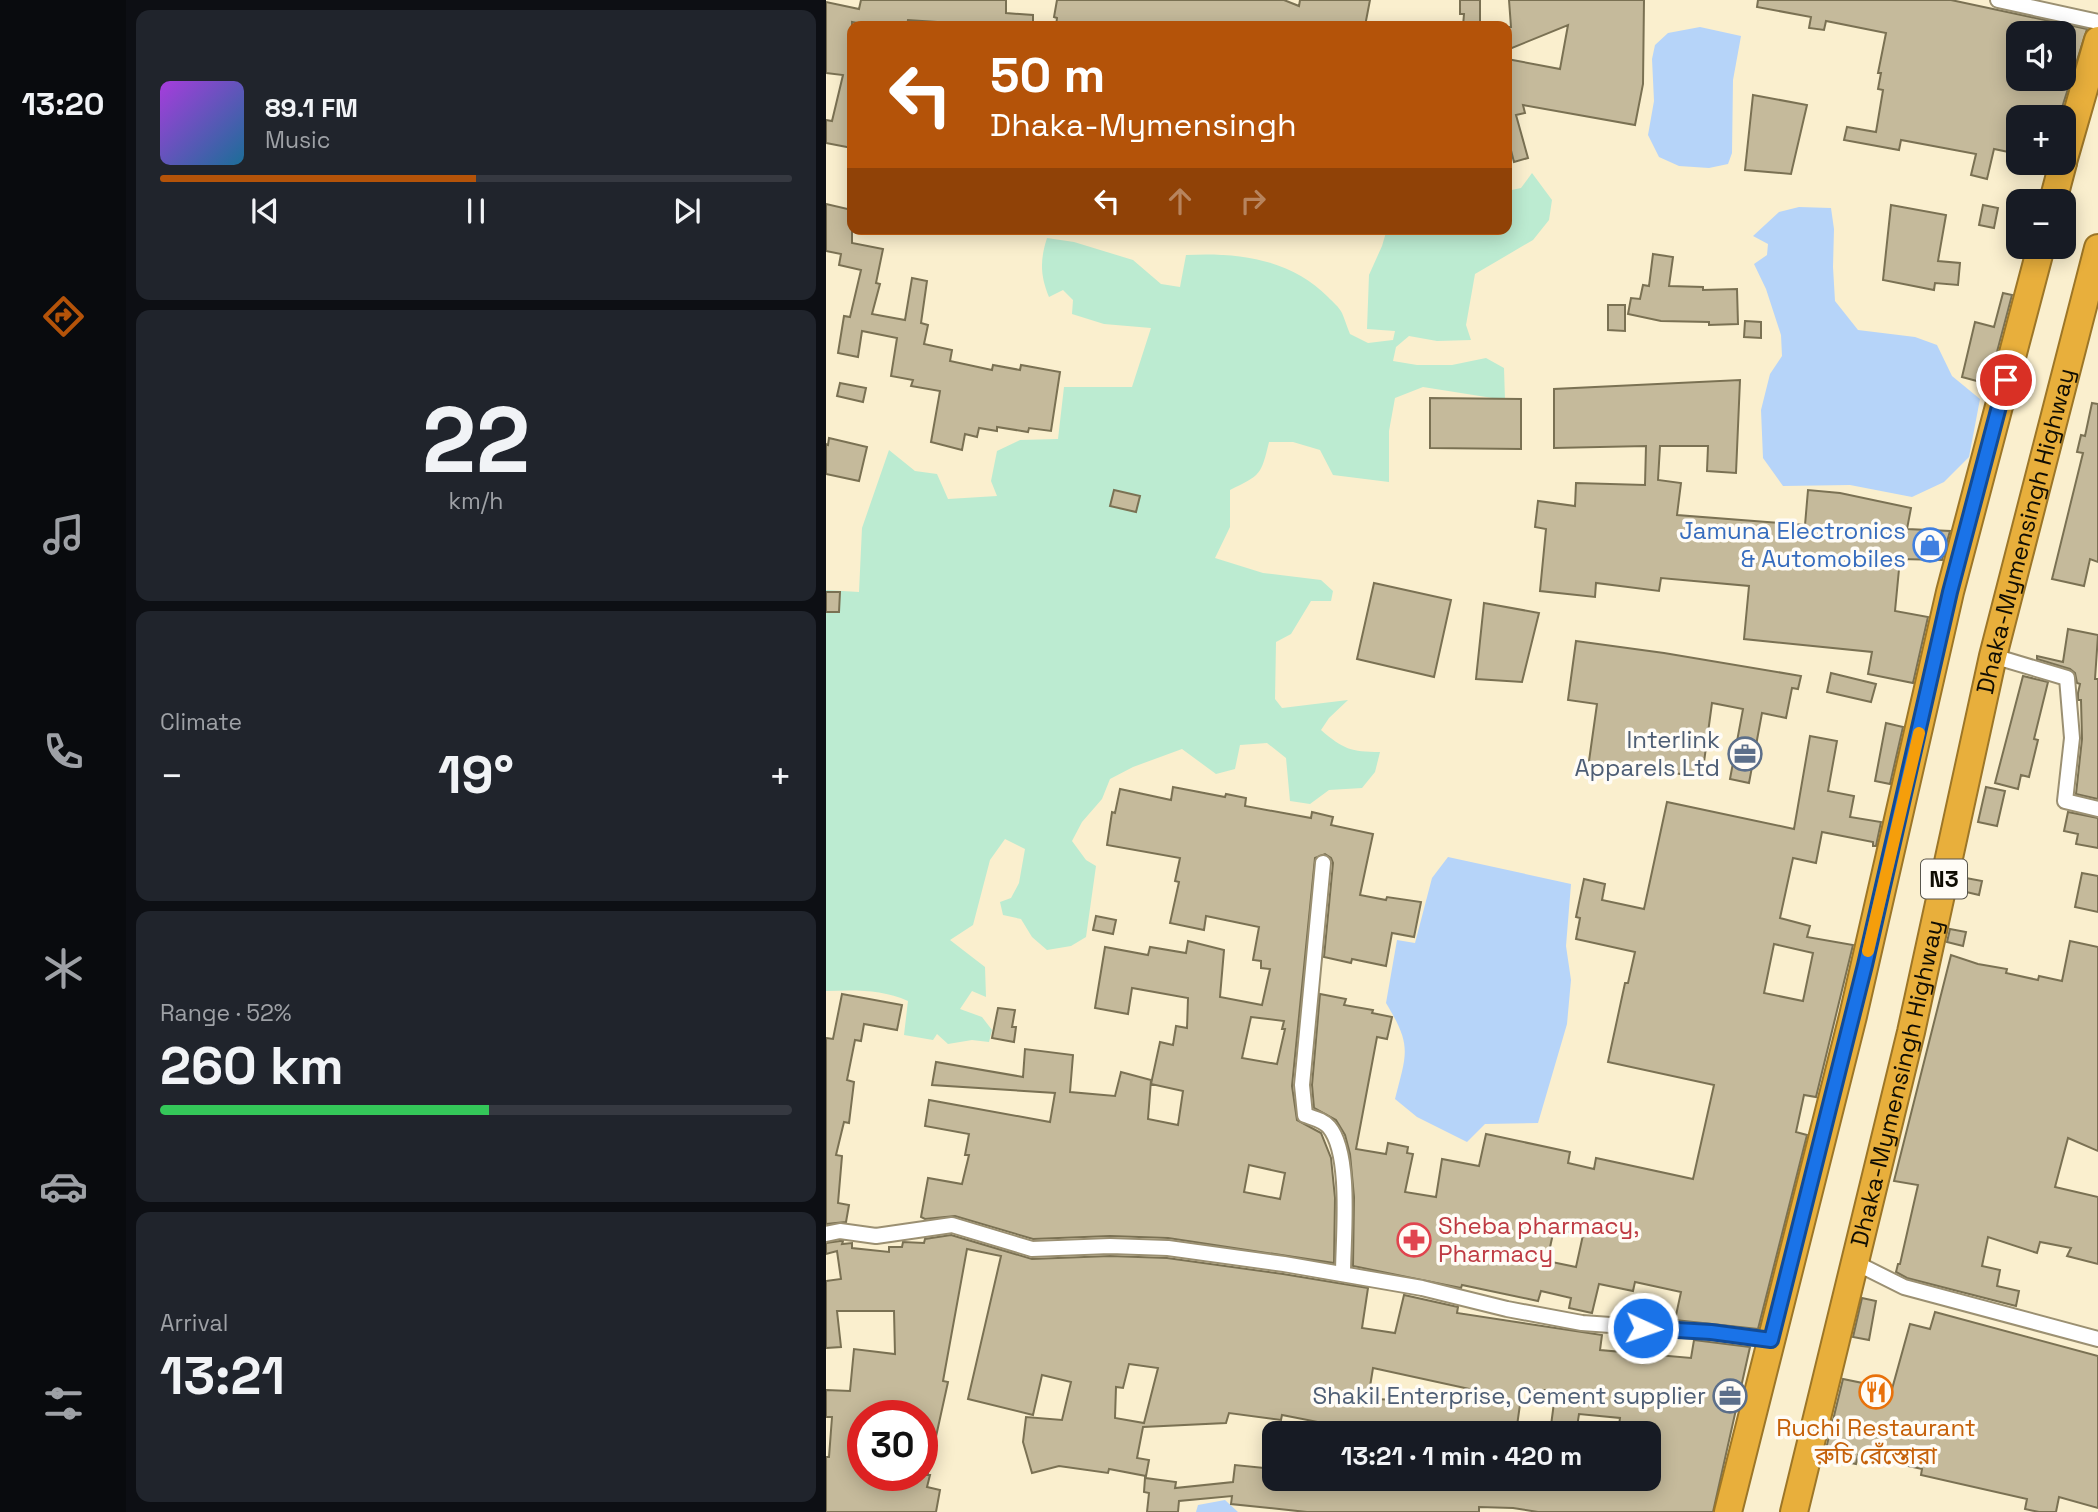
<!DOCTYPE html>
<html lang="en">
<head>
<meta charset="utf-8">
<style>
	body { margin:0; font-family:"Space Grotesk","Noto Sans Bengali",sans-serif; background:#20242c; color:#f1f3f6; height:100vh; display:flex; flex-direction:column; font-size:26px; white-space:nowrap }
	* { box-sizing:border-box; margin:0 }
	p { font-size:23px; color:#9ea1a6 }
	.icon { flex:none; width:38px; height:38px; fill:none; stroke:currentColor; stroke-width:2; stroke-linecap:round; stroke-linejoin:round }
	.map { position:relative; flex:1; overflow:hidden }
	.panel { display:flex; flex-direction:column; gap:10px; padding:10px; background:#0d0f14; width:700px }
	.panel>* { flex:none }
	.guide { position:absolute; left:21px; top:21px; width:665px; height:214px; border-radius:14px; box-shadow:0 4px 18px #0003; background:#b45309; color:#fff; overflow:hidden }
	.buttons { position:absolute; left:1180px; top:21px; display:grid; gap:14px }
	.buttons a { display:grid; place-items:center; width:70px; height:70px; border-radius:14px; background:#171b24; box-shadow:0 4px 18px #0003; font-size:35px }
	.speed { position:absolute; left:21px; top:1400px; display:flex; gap:14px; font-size:35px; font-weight:700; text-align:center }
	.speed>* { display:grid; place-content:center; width:91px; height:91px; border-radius:50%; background:#171b24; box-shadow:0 4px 18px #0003; line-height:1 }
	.speed .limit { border:10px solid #d22; background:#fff; color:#111 }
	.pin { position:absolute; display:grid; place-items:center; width:60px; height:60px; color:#fff; margin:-30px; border:4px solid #fff; border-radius:50%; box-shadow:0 2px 7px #0007 }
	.me { position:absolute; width:77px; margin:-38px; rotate:93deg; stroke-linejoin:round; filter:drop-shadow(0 0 5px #0008) }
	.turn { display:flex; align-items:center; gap:24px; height:147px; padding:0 28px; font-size:32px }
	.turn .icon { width:91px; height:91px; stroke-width:2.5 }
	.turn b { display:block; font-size:49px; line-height:60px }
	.lanes { display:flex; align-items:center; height:66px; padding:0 28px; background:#0003; justify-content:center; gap:35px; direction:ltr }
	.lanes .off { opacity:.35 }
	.big { font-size:52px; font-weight:700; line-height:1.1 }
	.panel .card { flex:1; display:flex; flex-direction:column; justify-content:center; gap:10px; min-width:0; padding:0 24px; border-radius:14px; background:#20242c }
	.panel .dial { align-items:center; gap:0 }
	.dial b { font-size:91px; line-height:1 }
	.song { display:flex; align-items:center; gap:21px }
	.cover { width:84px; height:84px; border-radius:10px; background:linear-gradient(135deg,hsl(280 70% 55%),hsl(200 70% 35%)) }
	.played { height:7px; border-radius:4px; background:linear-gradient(90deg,#b45309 50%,#363941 50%) }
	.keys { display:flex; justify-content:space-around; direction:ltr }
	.heat { display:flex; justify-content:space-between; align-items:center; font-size:38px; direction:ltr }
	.charge { height:10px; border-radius:5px; background:linear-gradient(90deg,#34c759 52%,#363941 0) }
	.trip { position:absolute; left:436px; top:1421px; width:399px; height:70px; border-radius:14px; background:#171b24; box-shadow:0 4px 18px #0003; font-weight:700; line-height:70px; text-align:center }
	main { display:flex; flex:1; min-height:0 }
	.tabs { display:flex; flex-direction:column; width:126px; justify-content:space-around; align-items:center; background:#090b0e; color:#9ea1a6 }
	.tabs .icon { width:49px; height:49px }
	.tabs .selected { color:#b45309 }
	.tabs b { font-size:32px; color:#f1f3f6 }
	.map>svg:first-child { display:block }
	.green { fill:#bcebd1 }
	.water { fill:#b6d4f9 }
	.building { fill:#c5ba9b; stroke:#7a7153; stroke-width:2; fill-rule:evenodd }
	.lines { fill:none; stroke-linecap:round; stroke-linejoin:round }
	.street-casing { stroke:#9b9072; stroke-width:18 }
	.highway-casing { stroke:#9c7628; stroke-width:30 }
	.street { stroke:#fff; stroke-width:14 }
	.highway { stroke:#e8af3c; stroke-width:26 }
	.route-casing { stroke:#114b97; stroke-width:18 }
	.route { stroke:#1a73e8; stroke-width:12 }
	.slow { stroke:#f59e0b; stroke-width:12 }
	.labels { text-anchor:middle; stroke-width:7; stroke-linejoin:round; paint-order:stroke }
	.shield { fill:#fffcf6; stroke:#58554c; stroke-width:2 }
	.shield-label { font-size:23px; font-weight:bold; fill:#100d03 }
	.shop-label { font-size:24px; fill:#366cbe; stroke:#fffcf6; text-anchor:end }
	.street-label { font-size:24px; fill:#100d03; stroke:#fffcf6 }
	.service-label { font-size:24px; fill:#4e5e75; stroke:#fffcf6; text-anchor:end }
	.health-label { font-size:24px; fill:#be3a42; stroke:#fffcf6; text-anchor:start }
	.food-label { font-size:24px; fill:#c56008; stroke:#fffcf6 }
</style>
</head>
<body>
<main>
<nav class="tabs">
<b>13:20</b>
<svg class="icon selected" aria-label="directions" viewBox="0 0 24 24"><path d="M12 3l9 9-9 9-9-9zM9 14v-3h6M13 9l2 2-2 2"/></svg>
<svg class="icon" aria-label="music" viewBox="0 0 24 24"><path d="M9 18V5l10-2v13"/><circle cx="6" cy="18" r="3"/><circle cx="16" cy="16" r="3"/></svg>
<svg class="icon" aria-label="phone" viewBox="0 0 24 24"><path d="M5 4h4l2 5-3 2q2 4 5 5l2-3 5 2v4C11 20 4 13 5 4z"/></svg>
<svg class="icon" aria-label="climate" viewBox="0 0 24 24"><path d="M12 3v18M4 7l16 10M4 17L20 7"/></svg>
<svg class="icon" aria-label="car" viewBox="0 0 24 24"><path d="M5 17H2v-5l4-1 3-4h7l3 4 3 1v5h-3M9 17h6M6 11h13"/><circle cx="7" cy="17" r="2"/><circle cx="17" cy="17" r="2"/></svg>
<svg class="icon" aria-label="filters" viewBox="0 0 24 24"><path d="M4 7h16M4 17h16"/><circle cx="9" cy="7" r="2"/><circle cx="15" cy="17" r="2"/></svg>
</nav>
<section class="panel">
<div class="card">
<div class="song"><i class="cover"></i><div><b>89.1 FM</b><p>Music</p></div></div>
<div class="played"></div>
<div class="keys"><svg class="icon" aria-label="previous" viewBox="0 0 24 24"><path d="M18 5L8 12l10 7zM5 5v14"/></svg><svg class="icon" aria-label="pause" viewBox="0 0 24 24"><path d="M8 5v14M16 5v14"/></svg><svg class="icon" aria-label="next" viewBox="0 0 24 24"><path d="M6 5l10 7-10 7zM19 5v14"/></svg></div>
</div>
<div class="card dial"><b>22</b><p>km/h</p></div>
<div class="card"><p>Climate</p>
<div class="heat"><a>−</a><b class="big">19°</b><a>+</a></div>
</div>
<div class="card"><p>Range · 52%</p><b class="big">260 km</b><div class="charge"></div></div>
<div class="card"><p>Arrival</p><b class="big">13:21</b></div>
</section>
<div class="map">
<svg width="1272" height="1512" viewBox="0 0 1272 1512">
	<rect width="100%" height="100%" fill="#faefce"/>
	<path class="green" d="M706 173 726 200 723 220 707 240 649 274 640 325 645 340 611 341 583 336 570 347 567 361 591 365H626L660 358 678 368 679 400 597 387 569 398 563 431V482L507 475 494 450 467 442H443C435 475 435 475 404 490V527L389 558 437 573 495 580 507 591 505 601H485L465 634 450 642 449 699 456 708 522 700 503 718 495 730C517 749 525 752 554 752L549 772 536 788 503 790 484 804 464 801 460 758 441 743 414 745 409 769 390 774 356 749 307 767 284 779 276 799 256 822 246 841 260 860 270 866 260 937 245 946 221 950 206 937 195 919 177 915 174 902 185 898 193 883 199 849 179 839 164 860 147 925 124 940 159 967 160 997 146 991 134 1009 156 1017 166 1030 163 1042 146 1040 122 1044 111 1034 107 1040 78 1035 82 1001C56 989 28 990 0 991V590L33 592 36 528 63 450 89 471 111 474 122 499 171 496 165 481 171 451 194 440 232 439 238 387H306L325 328 278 324 246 314 247 300 237 290 223 297C214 275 214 260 221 238L248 242 307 260 335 284 354 287 360 255C411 252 465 259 502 297 507 302 513 307 516 313 519 320 521 327 524 334L542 343 567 340 569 331 541 329 543 275 556 246 561 229H681V191L695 188Z"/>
	<path class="water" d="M874 27 915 36 907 80 906 153 902 164 883 168 853 166 833 157 822 135 828 101 826 59 829 45 842 33Z
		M973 207 1005 208 1008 229 1007 267 1009 301 1032 330 1089 337 1111 345 1126 376 1154 399 1143 457 1118 482 1086 497 1024 485 957 486 937 458 935 410 944 374 956 356 955 335 940 289 928 264 941 255 942 244 927 236 953 212Z
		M622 857 745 884 740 946 745 980 741 1024 712 1123 659 1124 641 1142 591 1117 569 1099C581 1052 586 1046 560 1003L571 940 589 943 606 878Z
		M399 1500 412 1512H370L372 1505Z"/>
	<path class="building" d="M35 0H180V13L207 15V26H124L125 23 82 20 81 26H48L26 22V148L0 143V120L6 121 17 75 0 73V2L33 9Z
		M231 0H458L473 6 474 0H544L539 26H230L231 18 228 17Z
		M634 0H654V26H637L638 14H634Z
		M683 0H818L817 84 809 125 697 105 699 113 690 115 702 158 688 162 681 135V59L734 69 742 25 681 50V27H685Z
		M932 0H1125L1261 29 1233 117H1192V154L1168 149 1161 179 1145 175 1150 154 1075 140 1073 150 1018 140 1021 127 1050 132 1057 90 1052 89 1055 73H1052L1060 33 1000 21 998 30 983 28 985 17 931 7ZM1192 33H1237V79H1192Z
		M927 95 981 105 965 174 919 170Z
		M0 204 26 210V243L57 249 50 283 54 284 46 314 79 320 86 278 101 281 95 323 102 325 98 344 126 350 124 361 166 370 167 365 194 370 195 365 234 372 225 431 203 428 202 432 171 427V431L153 428 151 437 139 434 136 450 105 442 114 391 85 386 87 380 65 376 71 338 36 331 32 357 12 353 18 316 24 317 35 270 13 265 15 254 0 251Z
		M1065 205 1120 215 1112 261 1134 263 1132 285 1109 283 1108 290 1057 280Z
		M1157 205 1172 208 1168 228 1153 225Z
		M827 254 847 257 843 286 877 287V290L911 289 912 324 883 325V322L835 321 802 314 805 298 814 299 817 285 823 286Z
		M1177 293 1186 295 1162 386V384L1136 377 1149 322 1168 327Z
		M782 305H799V331L782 330Z
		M919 321 935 322V338L918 337Z
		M914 380 910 473 881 471 882 446H834L832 480 855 483 851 515 979 525 982 490 1014 493 1085 508 1081 529 1124 531 1116 560 1074 559 1069 611 1102 617 1087 683 1042 674 1046 652 918 639 923 586 835 578 833 591 770 583 769 597 714 591 720 529 709 527 712 501 749 506 750 483 819 485 820 446 728 448V389Z
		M14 383 40 388 37 402 11 396Z
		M604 398 695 399V449L604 448Z
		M1266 403 1272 404V562L1264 559 1258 586 1226 579 1257 453 1251 452 1255 435 1259 436Z
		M3 438 41 447 33 481 0 474V444L2 445Z
		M288 490 314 496 310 512 284 506Z
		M548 583 625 600 608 677 531 659Z
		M0 592H14L13 612H0Z
		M658 603 713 613 696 682 650 679Z
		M1242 629 1272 635 1269 679H1272V799L1250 794 1256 739 1255 700H1252V693L1254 684 1251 683 1249 673 1244 669 1211 659V656L1237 662Z
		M750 641 838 653 975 676 972 689 966 688 960 718 936 713 923 783 904 779 917 709 886 703 876 777 763 761 771 704 742 700Z
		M1005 673 1050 684 1045 702 1001 692Z
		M1197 676 1222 682 1208 739 1212 740 1203 777 1195 775 1192 789 1169 783Z
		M1060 723 1077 727 1064 784 1049 781Z
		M984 736 1011 741 1002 791 1028 796 1024 817 1055 822 1050 846H1047V842L996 832 990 863 967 858 954 918 984 926 981 937 1027 945 990 1097 978 1095 970 1132 981 1135 932 1329 849 1320 855 1292 809 1282 807 1291 773 1284 766 1313 743 1308 745 1298 715 1291 712 1301 636 1285 635 1288 527 1266 528 1197 524 1154 519 1135 510 1120 488 1108 486 1085 494 994 520 999 518 1005 547 1010 546 1013 566 1017 561 1039 551 1037 530 1149 560 1154 562 1143 582 1147 581 1153 587 1154 579 1192 610 1197 616 1159 653 1166 660 1134 744 1152 742 1163 768 1169 770 1158 867 1179 888 1085 782 1062 799 983H802L809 952 750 939 754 918 750 917 758 879 779 884 776 900 818 909 841 802 968 829ZM948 944 987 953 977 1001 938 993ZM728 1229 757 1235 750 1267 721 1261Z
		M347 787 399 797 400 794 420 798 419 806 485 818 486 812 507 817 505 825 547 834 534 895 560 900 561 897 595 902 588 937 566 933 560 966 526 959 525 963 498 957 507 863 505 858 499 854 489 858 466 1086 471 1120 495 1133 505 1158 509 1198 508 1263 342 1238 284 1236 207 1239 129 1216 99 1219 95 1217 102 1178 136 1184 143 1155H139L143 1134 99 1126 103 1100 224 1122 229 1093 106 1085 110 1062 197 1077 199 1049 247 1055 244 1092 289 1096 295 1072 325 1080 322 1119 352 1125 357 1091 325 1084 334 1042 347 1045 350 1026 361 1028 362 998 306 988 302 1014 269 1008 279 947 322 955 324 947 360 953 362 941 398 950 394 997 436 1005 444 969 435 968V961L427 960 433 927 380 916 378 930 344 923 353 882 349 881 354 858 281 845 286 812 289 813 294 789 345 800ZM425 1017 458 1021 456 1029H459L451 1064 416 1058ZM423 1165 459 1173 454 1199 418 1192Z
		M1160 787 1179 791 1171 826 1152 822Z
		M1242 812 1272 818V848L1250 844 1252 834 1238 831Z
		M1256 873 1272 876V912L1249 907Z
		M1140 878 1156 881 1153 895 1136 891Z
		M270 916 290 920 287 934 267 930Z
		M1124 929 1140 932 1137 946 1121 942Z
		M1244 941 1272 947V1151L1242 1138 1229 1187 1272 1197V1264L1241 1256 1245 1248 1214 1242 1211 1253 1162 1237 1156 1266 1174 1270 1171 1286 1193 1291 1190 1306 1081 1278 1070 1272 1072 1264H1074L1092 1185 1068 1181 1125 955 1152 964 1181 969 1180 973 1212 980 1213 976 1236 981Z
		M16 994 76 1005 71 1030 38 1024 35 1041 29 1040 21 1080 28 1082 23 1123 18 1122 10 1155 16 1156 12 1203 23 1205 20 1222 0 1224V1038L7 1039Z
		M172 1008 189 1010 186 1027H190L188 1042 166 1038Z
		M125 1235 206 1259 284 1256 341 1258 457 1274 542 1288 536 1328 569 1333 578 1295 632 1307 631 1313 776 1335 774 1350 865 1358 868 1340 924 1347 887 1512H712L687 1508 653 1507V1512H481L405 1504 406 1496 353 1501 352 1512H321L323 1493 318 1492 319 1478 350 1482 349 1488 407 1482 409 1465 448 1469V1479H822V1433H792L794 1418 753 1414 750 1433H724L729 1395H725L726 1390H696L690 1433H492V1422L456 1415 455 1420 403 1413 400 1423 317 1427 311 1458 323 1460 320 1476 283 1469 282 1473 233 1466 206 1473 197 1442 200 1417 236 1420 245 1382 216 1375 207 1415 142 1399 175 1256 141 1249 117 1381 122 1382 102 1473H96V1416H37V1475H104L101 1487 114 1490 110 1512H0V1457H3L6 1417H0V1390L24 1391 28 1349 69 1354 68 1311H11L15 1347 0 1348V1281L15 1279 11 1251 0 1254V1243L14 1241H17L16 1244 26 1243V1248L63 1252V1247H76L77 1242 98 1243 99 1239ZM303 1364 332 1368 318 1423 289 1418 290 1387 297 1388ZM547 1368 662 1393 661 1402 542 1399Z
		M1036 1298 1050 1301 1043 1340 1027 1337Z
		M1109 1312 1272 1356V1508L1233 1497 1230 1512H1213L1199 1509 1201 1499 1095 1475 1096 1469 1032 1455 1030 1464 998 1457 1017 1379 1066 1389 1084 1324 1104 1329Z"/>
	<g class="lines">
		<defs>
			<path id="street" d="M1172 0 1272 22
				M1167 656 1241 678 1246 738 1239 801 1272 809
				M497 863 476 1085 479 1115C487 1118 497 1120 503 1127 526 1154 517 1239 517 1274
				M0 1234 14 1231 50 1236 126 1225 206 1249 284 1246 342 1248 458 1264 596 1288 681 1309 756 1323 885 1332 945 1340
				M1030 1263 1078 1287 1272 1339"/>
			<g id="highway">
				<path d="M1237 162 1272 40"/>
				<path d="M1227 201 1237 163"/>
				<path d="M902 1512 1027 1016 1124 592 1215 247"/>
				<path id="s1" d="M968 1512 1085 1032 1167 656 1272 248"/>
			</g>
		</defs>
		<use href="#street" class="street-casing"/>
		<use href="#highway" class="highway-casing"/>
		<use href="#street" class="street"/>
		<use href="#highway" class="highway"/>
	</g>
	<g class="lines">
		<defs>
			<path id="route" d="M817 1328 885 1332 945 1340 1039 965 1124 592 1180 380"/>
		</defs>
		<use href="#route" class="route-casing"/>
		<use href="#route" class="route"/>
		<path class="slow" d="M1042 951 1093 733"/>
	</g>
	<defs>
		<symbol id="shop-ring" viewBox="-11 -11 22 22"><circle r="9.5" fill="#fffcf6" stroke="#3f7fe0" stroke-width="1.5"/><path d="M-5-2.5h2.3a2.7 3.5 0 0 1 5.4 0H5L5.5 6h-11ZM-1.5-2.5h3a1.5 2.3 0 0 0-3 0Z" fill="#3f7fe0"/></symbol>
		<symbol id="office-ring" viewBox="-11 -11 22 22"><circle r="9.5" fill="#fffcf6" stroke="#5c6f8a" stroke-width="1.5"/><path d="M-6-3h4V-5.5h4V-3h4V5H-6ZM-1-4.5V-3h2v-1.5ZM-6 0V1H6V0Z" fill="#5c6f8a"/></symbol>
		<symbol id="pharmacy-ring" viewBox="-11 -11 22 22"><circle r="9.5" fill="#fffcf6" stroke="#e0444e" stroke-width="1.5"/><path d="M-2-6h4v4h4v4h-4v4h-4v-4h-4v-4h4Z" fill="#e0444e"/></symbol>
		<symbol id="restaurant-ring" viewBox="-11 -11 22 22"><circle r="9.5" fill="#fffcf6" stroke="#e8710a" stroke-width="1.5"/><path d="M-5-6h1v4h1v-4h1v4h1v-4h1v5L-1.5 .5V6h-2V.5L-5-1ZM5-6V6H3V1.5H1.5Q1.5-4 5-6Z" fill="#e8710a"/></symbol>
	</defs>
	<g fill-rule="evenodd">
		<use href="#shop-ring" x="1085" y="526" width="38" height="38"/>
		<use href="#office-ring" x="900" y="735" width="38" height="38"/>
		<use href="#pharmacy-ring" x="569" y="1221" width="38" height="38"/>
		<use href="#restaurant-ring" x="1031" y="1373" width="38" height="38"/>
		<use href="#office-ring" x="885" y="1377" width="38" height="38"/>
	</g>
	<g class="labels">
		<rect class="shield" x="1095" y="859.5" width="46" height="39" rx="5"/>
		<g class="shield-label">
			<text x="1118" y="887">N3</text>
		</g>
		<g class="shop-label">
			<text x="1080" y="539">Jamuna Electronics<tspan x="1080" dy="28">&amp; Automobiles</tspan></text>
		</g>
		<g class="street-label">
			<text dy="8" stroke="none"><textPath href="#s1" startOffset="1008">Dhaka-Mymensingh Highway</textPath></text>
			<text dy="8" stroke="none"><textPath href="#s1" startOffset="441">Dhaka-Mymensingh Highway</textPath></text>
		</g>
		<g class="service-label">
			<text x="894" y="748">Interlink<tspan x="894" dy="28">Apparels Ltd</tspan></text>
			<text x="880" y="1404">Shakil Enterprise, Cement supplier</text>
		</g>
		<g class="health-label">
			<text x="612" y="1234">Sheba pharmacy,<tspan x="612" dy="28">Pharmacy</tspan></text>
		</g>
		<g class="food-label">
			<text x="1050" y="1436">Ruchi Restaurant<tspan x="1050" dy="28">রুচি রেঁস্তোরা</tspan></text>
		</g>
	</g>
</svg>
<div class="buttons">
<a><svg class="icon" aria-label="sound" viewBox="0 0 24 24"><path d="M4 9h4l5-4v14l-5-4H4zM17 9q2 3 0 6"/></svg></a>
<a>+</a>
<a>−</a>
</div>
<div class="speed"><div class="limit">30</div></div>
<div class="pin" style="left:1180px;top:380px;background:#d93025"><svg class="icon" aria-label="arrive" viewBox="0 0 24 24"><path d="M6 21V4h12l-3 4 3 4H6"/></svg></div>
<svg class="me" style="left:817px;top:1328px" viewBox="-20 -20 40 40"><circle r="17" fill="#1a73e8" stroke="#fff" stroke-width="3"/><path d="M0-11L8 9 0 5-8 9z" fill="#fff"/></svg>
<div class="trip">13:21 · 1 min · 420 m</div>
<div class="guide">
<div class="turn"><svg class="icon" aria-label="left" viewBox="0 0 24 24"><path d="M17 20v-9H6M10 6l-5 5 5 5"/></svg><div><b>50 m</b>Dhaka-Mymensingh</div></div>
<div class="lanes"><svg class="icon" aria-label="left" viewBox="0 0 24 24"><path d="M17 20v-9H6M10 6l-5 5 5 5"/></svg><svg class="icon off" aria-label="ahead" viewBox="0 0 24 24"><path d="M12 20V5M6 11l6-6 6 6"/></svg><svg class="icon off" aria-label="right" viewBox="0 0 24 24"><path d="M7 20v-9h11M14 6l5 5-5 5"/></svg></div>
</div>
</div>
</main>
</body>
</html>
